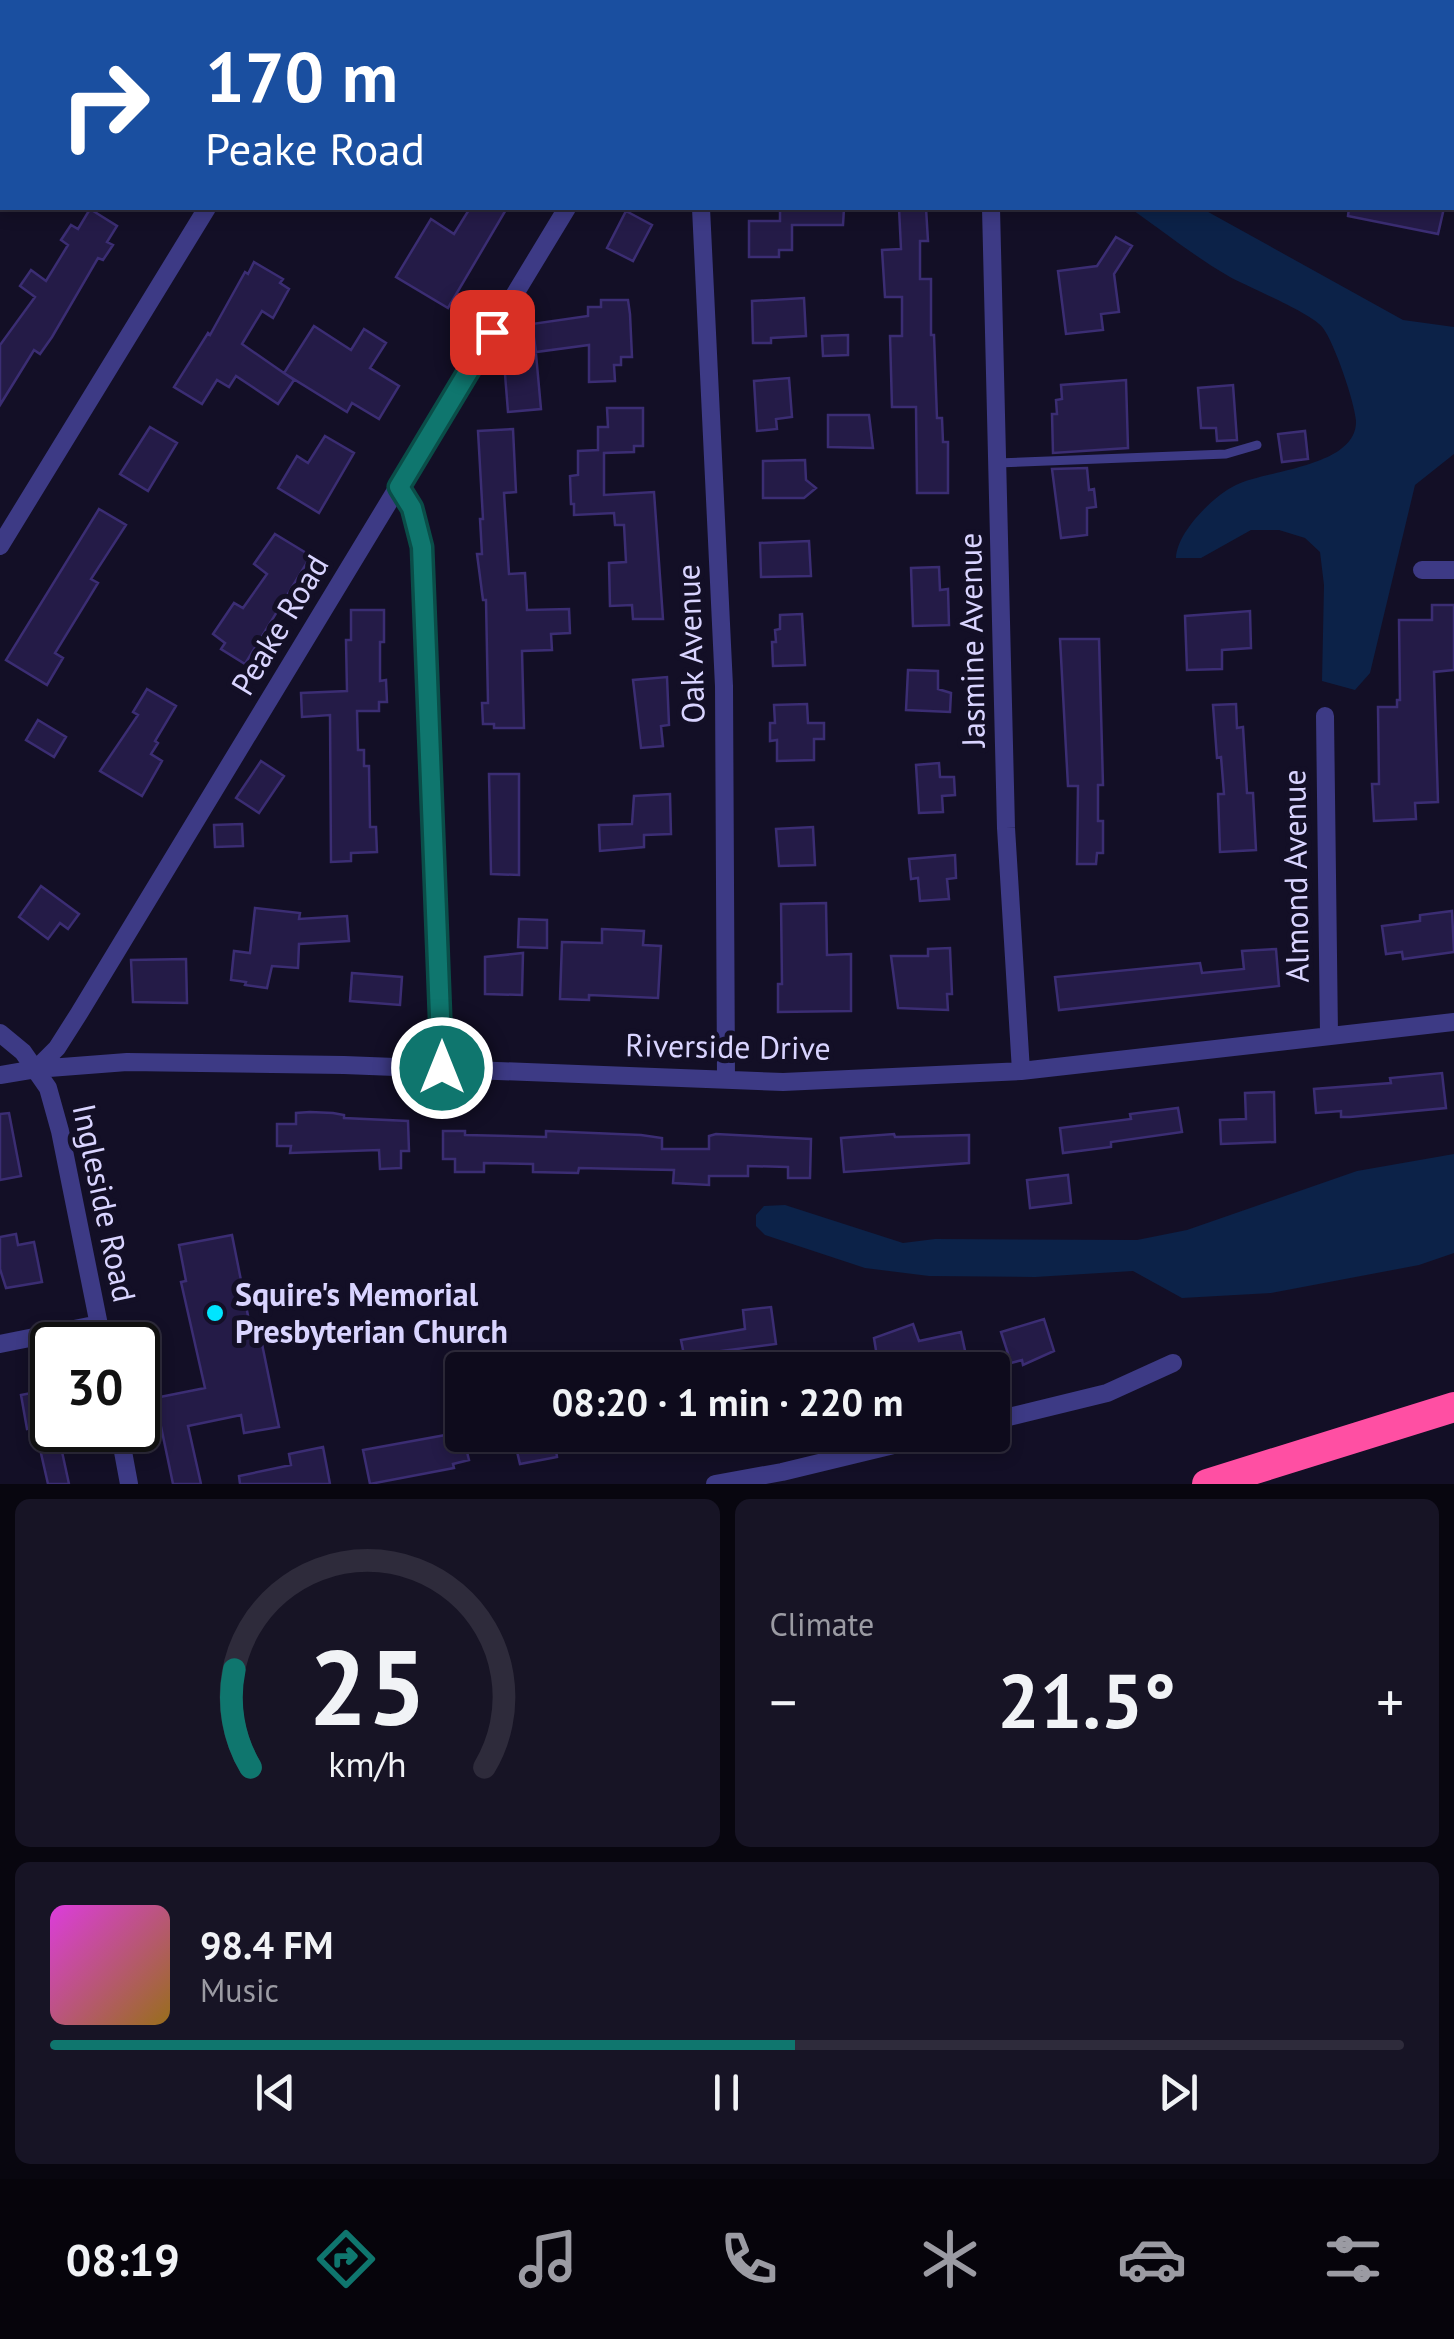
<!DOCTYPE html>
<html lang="en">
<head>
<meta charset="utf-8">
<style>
	body { margin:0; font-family:"PT Sans",sans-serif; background:#171425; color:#f1f3f6; height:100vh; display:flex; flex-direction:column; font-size:38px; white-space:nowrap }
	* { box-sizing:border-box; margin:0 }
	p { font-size:32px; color:#9b9ba3 }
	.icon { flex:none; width:55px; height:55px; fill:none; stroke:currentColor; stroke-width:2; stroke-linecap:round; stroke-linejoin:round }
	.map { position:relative; height:1484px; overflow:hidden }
	.sheet { display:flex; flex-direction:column; gap:15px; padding:15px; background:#08060f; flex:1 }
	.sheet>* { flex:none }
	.hud { position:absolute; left:0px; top:0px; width:1455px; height:210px; box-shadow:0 5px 15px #0003,0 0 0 2px #2e2b3b; background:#1a4fa0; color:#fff; overflow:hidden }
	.speed { position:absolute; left:30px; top:1322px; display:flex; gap:20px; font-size:50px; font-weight:700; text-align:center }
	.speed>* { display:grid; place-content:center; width:130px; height:130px; border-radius:50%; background:#0e0b1c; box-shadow:0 5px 15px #0003,0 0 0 2px #2e2b3b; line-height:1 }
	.speed .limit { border:5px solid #111; border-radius:15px; background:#fff; color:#111 }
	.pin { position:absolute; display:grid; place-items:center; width:85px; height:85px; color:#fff; margin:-42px; border-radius:20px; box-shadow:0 5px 15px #0006 }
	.me { position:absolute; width:110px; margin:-55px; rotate:0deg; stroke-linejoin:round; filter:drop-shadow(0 0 8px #0008) }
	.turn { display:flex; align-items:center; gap:35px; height:210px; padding:0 40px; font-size:45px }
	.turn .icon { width:130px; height:130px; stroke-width:2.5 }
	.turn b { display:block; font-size:70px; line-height:85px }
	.big { font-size:75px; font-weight:700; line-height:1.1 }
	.sheet .widget { flex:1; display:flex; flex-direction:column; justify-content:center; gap:15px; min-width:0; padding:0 35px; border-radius:15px; background:#171425 }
	.sheet .dial { align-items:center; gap:0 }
	.dial svg { height:260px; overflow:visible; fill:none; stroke:#2e2b3b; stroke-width:7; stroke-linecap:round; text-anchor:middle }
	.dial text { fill:#f1f3f6; stroke:none }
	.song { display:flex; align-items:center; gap:30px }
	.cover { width:120px; height:120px; border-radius:15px; background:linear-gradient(135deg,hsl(300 70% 55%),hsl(40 70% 35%)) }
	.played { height:10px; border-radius:5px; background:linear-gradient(90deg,#0f766e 55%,#2e2b3b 55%) }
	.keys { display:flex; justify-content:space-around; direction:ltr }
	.heat { display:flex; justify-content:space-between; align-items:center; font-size:55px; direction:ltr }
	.sheet .tiles { flex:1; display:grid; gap:15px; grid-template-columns:1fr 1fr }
	.widget:last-child { grid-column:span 2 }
	.trip { position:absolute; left:445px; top:1352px; width:565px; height:100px; border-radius:10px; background:#0e0b1c; box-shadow:0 5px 15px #0003,0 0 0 2px #2e2b3b; font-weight:700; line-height:100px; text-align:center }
	.tab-bar { display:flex; height:160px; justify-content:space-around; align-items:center; background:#06040b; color:#9b9ba3 }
	.tab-bar .icon { width:70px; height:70px }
	.tab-bar .active { color:#0f766e }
	.tab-bar b { font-size:45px; color:#f1f3f6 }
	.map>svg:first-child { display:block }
	.water { fill:#0c2248 }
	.building { fill:#241b47; stroke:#3b2d73; stroke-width:2.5 }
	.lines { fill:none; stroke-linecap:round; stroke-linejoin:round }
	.lane { stroke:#3d3a85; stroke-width:9 }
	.street { stroke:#3d3a85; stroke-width:18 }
	.highway { stroke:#ff4fa3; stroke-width:30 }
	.route-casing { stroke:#0a4d48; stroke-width:25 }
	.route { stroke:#0f766e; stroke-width:18 }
	.poi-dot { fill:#00e5ff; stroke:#130f26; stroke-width:4 }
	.labels { text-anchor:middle; stroke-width:10; stroke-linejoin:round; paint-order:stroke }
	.street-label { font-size:32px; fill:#d9d4ff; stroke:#130f26 }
	.poi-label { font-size:32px; font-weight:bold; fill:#d9d4ff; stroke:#130f26; text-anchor:start }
</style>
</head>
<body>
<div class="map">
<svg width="1454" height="1484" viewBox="0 0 1454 1484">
	<rect width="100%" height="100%" fill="#130f26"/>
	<path class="water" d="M1130 208H1201L1403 320 1454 327V454L1415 485 1370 673 1355 690 1322 681 1324 585 1320 552 1305 538 1279 530H1251L1201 558H1176C1177 532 1213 496 1236 485 1266 470 1357 467 1356 421 1355 403 1334 342 1323 328 1312 313 1250 288 1230 277 1195 257 1163 231 1130 208Z
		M1454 1154V1253L1419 1265 1271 1293 1182 1298 1133 1271 1035 1277 929 1276 865 1268 765 1235 756 1226V1215L764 1206 785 1205 903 1243 935 1239 1137 1240 1187 1230 1357 1171Z"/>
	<path class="building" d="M470 208H507L448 308 396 277 431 219 454 234Z
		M780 208H844L843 225H792V250H779V257H749V221H780Z
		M899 208H926L928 241H920V279H931V335H934L937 418H942L943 442H948V493H917L916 407H892L890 336H902V297H885L882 250 901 249Z
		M1349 208H1444L1438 234 1348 216Z
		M90 209 117 226 107 242 113 245 103 260 98 258 52 337 40 354 34 350 0 405V345L35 297 20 286 31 270 46 281 68 245 61 240 71 225 78 229Z
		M626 211 652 225 633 261 607 248Z
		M1116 237 1132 246 1114 274 1119 312 1101 314 1103 330 1066 334 1058 271 1097 266Z
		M254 262 283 279 280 283 289 289 273 318 262 311 242 344 294 380 278 404 236 376 229 387 217 380 202 404 174 387 208 333 210 335 245 272 248 274Z
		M804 298 806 336 771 338V343H753L752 301Z
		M601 300H628L630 314 632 357H621V365H614L615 381 589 382V345L536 352 532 324 588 316V307H601Z
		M314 326 351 350 364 329 386 343 370 368 399 386 379 419 352 403 347 412 284 373Z
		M848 335V355L823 356 822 336Z
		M536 354 541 409 508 412 505 374 517 372 515 355Z
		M789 378 792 417 776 419 777 429 757 431 754 381Z
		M1126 380 1128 448 1053 453 1052 414H1057L1056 400 1062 399 1061 385Z
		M1233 385 1237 440 1217 441 1216 428H1201L1198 388Z
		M607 408H643V446H634V452L604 453V495L654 492 663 619H633L632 605 610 606 609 563 626 562 624 525H615L614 513 574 515V504H571L570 476 578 475V451L598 450V427H608Z
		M828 415H869L873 448 828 447Z
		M150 427 177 443 148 491 120 474Z
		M513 429 516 492 504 493 509 574 525 573 527 610 569 609 570 633 551 634 552 650 522 651 524 728H494V724H483L482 703H488L486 600H483L477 554H482L480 519H483L478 431Z
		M1305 431 1308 459 1282 462 1278 434Z
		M325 436 354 453 319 513 278 488 297 456 308 463Z
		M805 460 806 480 816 488 804 498H763V461Z
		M1087 468 1089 490 1094 489 1096 507 1087 508V535L1061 538 1052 469Z
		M99 509 126 525 91 579 98 583 55 653 63 658 47 685 6 660Z
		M275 534 311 556 245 664 221 649 225 643 213 634 234 603 243 608 267 574 254 564Z
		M809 541 811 576 761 577 760 543Z
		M939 567 940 590 948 589 949 625 913 626 911 568Z
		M1432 605H1454V670L1434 672 1438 802 1415 803 1416 819 1374 821 1372 784H1379L1378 707H1397V700H1400L1399 620H1432Z
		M351 610H384V642H380V681L386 680 387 702H379V711H357L358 750H364V766H369L370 827H376L377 852 351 853V861L331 862 330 715 302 717 301 693 347 691 346 640H351Z
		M1250 611 1251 648 1222 650V669L1187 670 1185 616Z
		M802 614 805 665 773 666 772 642H776L775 630 780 629V615Z
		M1060 639H1099L1103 785H1098V821H1103V853H1097L1096 864H1077L1078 786H1068Z
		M908 670 938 671V689L951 693 950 712 906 710Z
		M667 677 669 725 661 726 663 746 641 748 633 680Z
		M147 689 176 706 155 741 158 743 151 754 162 761 142 796 100 771 138 715 133 712Z
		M807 704 808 723H824V739H814V760L777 761V740L770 741V723H775L774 705Z
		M1236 704 1237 728 1243 727 1247 793H1253L1256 850 1220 852 1218 794H1224L1221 757 1217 758 1213 705Z
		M38 720 66 737 54 757 26 740Z
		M261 761 284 776 259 813 236 798Z
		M939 763 940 777H954L955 795 942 796 943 812 919 813 916 765Z
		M489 774H519V875L491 874Z
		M670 794 671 834 644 835V847L600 851 599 825 632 824 634 796Z
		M242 824 243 846 215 847 214 825Z
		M813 827 815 865 779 866 776 829Z
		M955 855 956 878 947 879 949 899 920 901 918 878 911 879 909 859Z
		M41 886 79 914 68 929 60 923 48 939 19 917Z
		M826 903 827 955 851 954V1011L778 1012V984H782L781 904Z
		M255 908 300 913 299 919 347 916 349 941 299 944 298 968 272 966 267 988 245 985 246 982 231 980 234 951 250 953Z
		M1452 911 1454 952 1403 959 1402 952 1386 954 1382 926 1420 921V915Z
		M519 919 547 920V948L518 947Z
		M602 929 644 931 643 945 661 946 658 998 589 995V1000L560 999 562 942 602 943Z
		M950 948 952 994H947L948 1010 898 1008 891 956H928V949Z
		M1276 949 1279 986 1059 1010 1055 977 1200 963 1202 973 1244 969 1242 951Z
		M523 953 522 995 485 994V957Z
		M186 959 187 1003 133 1002 131 960Z
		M352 973 402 977 400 1005 350 1001Z
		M1442 1073 1446 1108 1350 1117H1341V1111L1316 1113 1314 1089 1391 1083 1390 1078Z
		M1274 1092 1275 1142 1221 1144 1220 1120 1246 1119 1245 1093Z
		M1178 1108 1182 1132 1111 1142V1147L1063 1153 1060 1128 1131 1119 1130 1114Z
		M310 1112 333 1113 344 1115V1118L408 1121 409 1151H401V1168L380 1169 379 1150 290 1153 291 1146H277V1124H296V1113Z
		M9 1113 21 1176 0 1180V1114Z
		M443 1131H465V1135L546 1137V1131L641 1135 662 1138V1149H709V1136L716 1134 811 1139 810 1178H788V1167L748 1166V1176H709V1185L673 1183 674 1170 579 1168 578 1173 533 1172V1164L484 1163V1172H455V1159H443Z
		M894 1134 895 1137 969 1135V1163L844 1172 841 1138Z
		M1068 1175 1071 1203 1030 1208 1027 1180Z
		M16 1234 18 1245 34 1242 42 1282 6 1288 0 1269V1237Z
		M232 1235 253 1341 261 1339 279 1427 244 1433 241 1415 188 1426 201 1484H173L155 1398 205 1388 181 1282 186 1281 179 1245Z
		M771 1307 776 1344 721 1351 724 1364 699 1369 696 1354 684 1355 681 1340 745 1329 743 1310Z
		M1044 1319 1054 1351 1023 1365 1022 1360 1011 1363 1001 1332Z
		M913 1324 919 1341 961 1332 966 1355 942 1360 941 1356 907 1370H898L896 1363 879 1369 874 1338Z
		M52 1389V1448L61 1447 69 1484H48L35 1427 27 1429 21 1395Z
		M462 1432 469 1460 453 1464 454 1468 370 1484 363 1450Z
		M513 1435H554L557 1457 520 1464Z
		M323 1447 330 1484H240L239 1476 291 1465 289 1454Z"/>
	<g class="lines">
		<path class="lane" d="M997 463 1226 454 1257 445"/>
		<path class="street" d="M1162 0 1168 2
			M333 2 334 0
			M693 2 694 0
			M991 2 993 0
			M1436 2 1437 0
			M701 208 724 686 726 1079
			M991 208 1006 828 1021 1071
			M399 487 412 508 422 547 442 1068
			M0 546 207 208
			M1422 570H1454
			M1325 716 1329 1035
			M0 1033 23 1052 48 1088 60 1131 103 1345
			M36 1069 57 1048 78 1015 567 208
			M0 1075 36 1069 127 1062 344 1065 783 1082 1021 1071 1454 1022
			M0 1344 99 1324
			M992 1421 1107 1393 1173 1363
			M119 1430 129 1484
			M715 1484 782 1472 935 1435"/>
		<path class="highway" d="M1207 1484 1454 1407"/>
	</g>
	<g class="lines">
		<defs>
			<path id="route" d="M442 1068 422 547 412 508 399 487 492 332"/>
		</defs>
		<use href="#route" class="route-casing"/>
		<use href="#route" class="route"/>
	</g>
	<circle class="poi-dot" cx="215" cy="1313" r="10"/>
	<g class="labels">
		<g class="street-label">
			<text transform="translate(280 625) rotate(-59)" y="11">Peake Road</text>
			<text transform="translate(972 640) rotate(-91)" y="11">Jasmine Avenue</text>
			<text transform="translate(691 644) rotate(-92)" y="11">Oak Avenue</text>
			<text transform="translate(1296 876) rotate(-91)" y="11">Almond Avenue</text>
			<text transform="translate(728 1047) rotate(1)" y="11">Riverside Drive</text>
			<text transform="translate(104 1203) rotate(78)" y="11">Ingleside Road</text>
		</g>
		<g class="poi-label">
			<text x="235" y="1306">Squire's Memorial<tspan x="235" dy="37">Presbyterian Church</tspan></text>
		</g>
	</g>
</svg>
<div class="speed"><div class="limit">30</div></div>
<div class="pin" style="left:492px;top:332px;background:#d93025"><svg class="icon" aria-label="arrive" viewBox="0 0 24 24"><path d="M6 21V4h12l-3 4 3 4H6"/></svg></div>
<svg class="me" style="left:442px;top:1068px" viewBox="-20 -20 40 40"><circle r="17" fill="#0f766e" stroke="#fff" stroke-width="3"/><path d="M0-11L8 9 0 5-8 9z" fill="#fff"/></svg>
<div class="trip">08:20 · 1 min · 220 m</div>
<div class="hud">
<div class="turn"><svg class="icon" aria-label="right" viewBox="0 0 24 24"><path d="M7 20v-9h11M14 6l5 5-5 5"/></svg><div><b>170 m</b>Peake Road</div></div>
</div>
</div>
<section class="sheet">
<div class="tiles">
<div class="widget dial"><svg viewBox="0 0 100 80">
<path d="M14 69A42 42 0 1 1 86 69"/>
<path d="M14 69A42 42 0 0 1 9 39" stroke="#0f766e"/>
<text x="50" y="56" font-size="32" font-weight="700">25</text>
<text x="50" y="72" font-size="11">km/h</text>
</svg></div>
<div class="widget"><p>Climate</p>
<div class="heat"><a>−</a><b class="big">21.5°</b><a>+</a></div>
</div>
<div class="widget">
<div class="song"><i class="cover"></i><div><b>98.4 FM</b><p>Music</p></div></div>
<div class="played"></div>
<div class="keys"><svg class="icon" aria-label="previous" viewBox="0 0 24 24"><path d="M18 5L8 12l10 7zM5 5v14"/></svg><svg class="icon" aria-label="pause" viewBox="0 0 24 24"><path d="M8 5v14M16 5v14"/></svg><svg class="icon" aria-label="next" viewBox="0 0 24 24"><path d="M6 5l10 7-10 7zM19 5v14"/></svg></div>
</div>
</div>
</section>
<nav class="tab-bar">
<b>08:19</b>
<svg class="icon active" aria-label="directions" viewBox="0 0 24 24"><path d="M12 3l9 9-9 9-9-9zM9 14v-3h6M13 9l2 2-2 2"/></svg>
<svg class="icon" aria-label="music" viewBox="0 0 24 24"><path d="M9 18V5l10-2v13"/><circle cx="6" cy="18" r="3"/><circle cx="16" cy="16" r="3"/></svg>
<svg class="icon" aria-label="phone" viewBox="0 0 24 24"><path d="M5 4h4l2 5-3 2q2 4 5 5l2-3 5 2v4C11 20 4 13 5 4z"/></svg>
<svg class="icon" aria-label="climate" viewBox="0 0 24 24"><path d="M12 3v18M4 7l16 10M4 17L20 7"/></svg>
<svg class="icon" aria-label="car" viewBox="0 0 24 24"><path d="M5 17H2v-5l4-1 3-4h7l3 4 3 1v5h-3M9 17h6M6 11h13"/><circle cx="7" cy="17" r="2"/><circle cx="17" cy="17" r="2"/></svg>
<svg class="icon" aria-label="filters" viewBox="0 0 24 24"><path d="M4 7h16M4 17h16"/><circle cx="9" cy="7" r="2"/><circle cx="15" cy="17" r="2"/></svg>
</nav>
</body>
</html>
